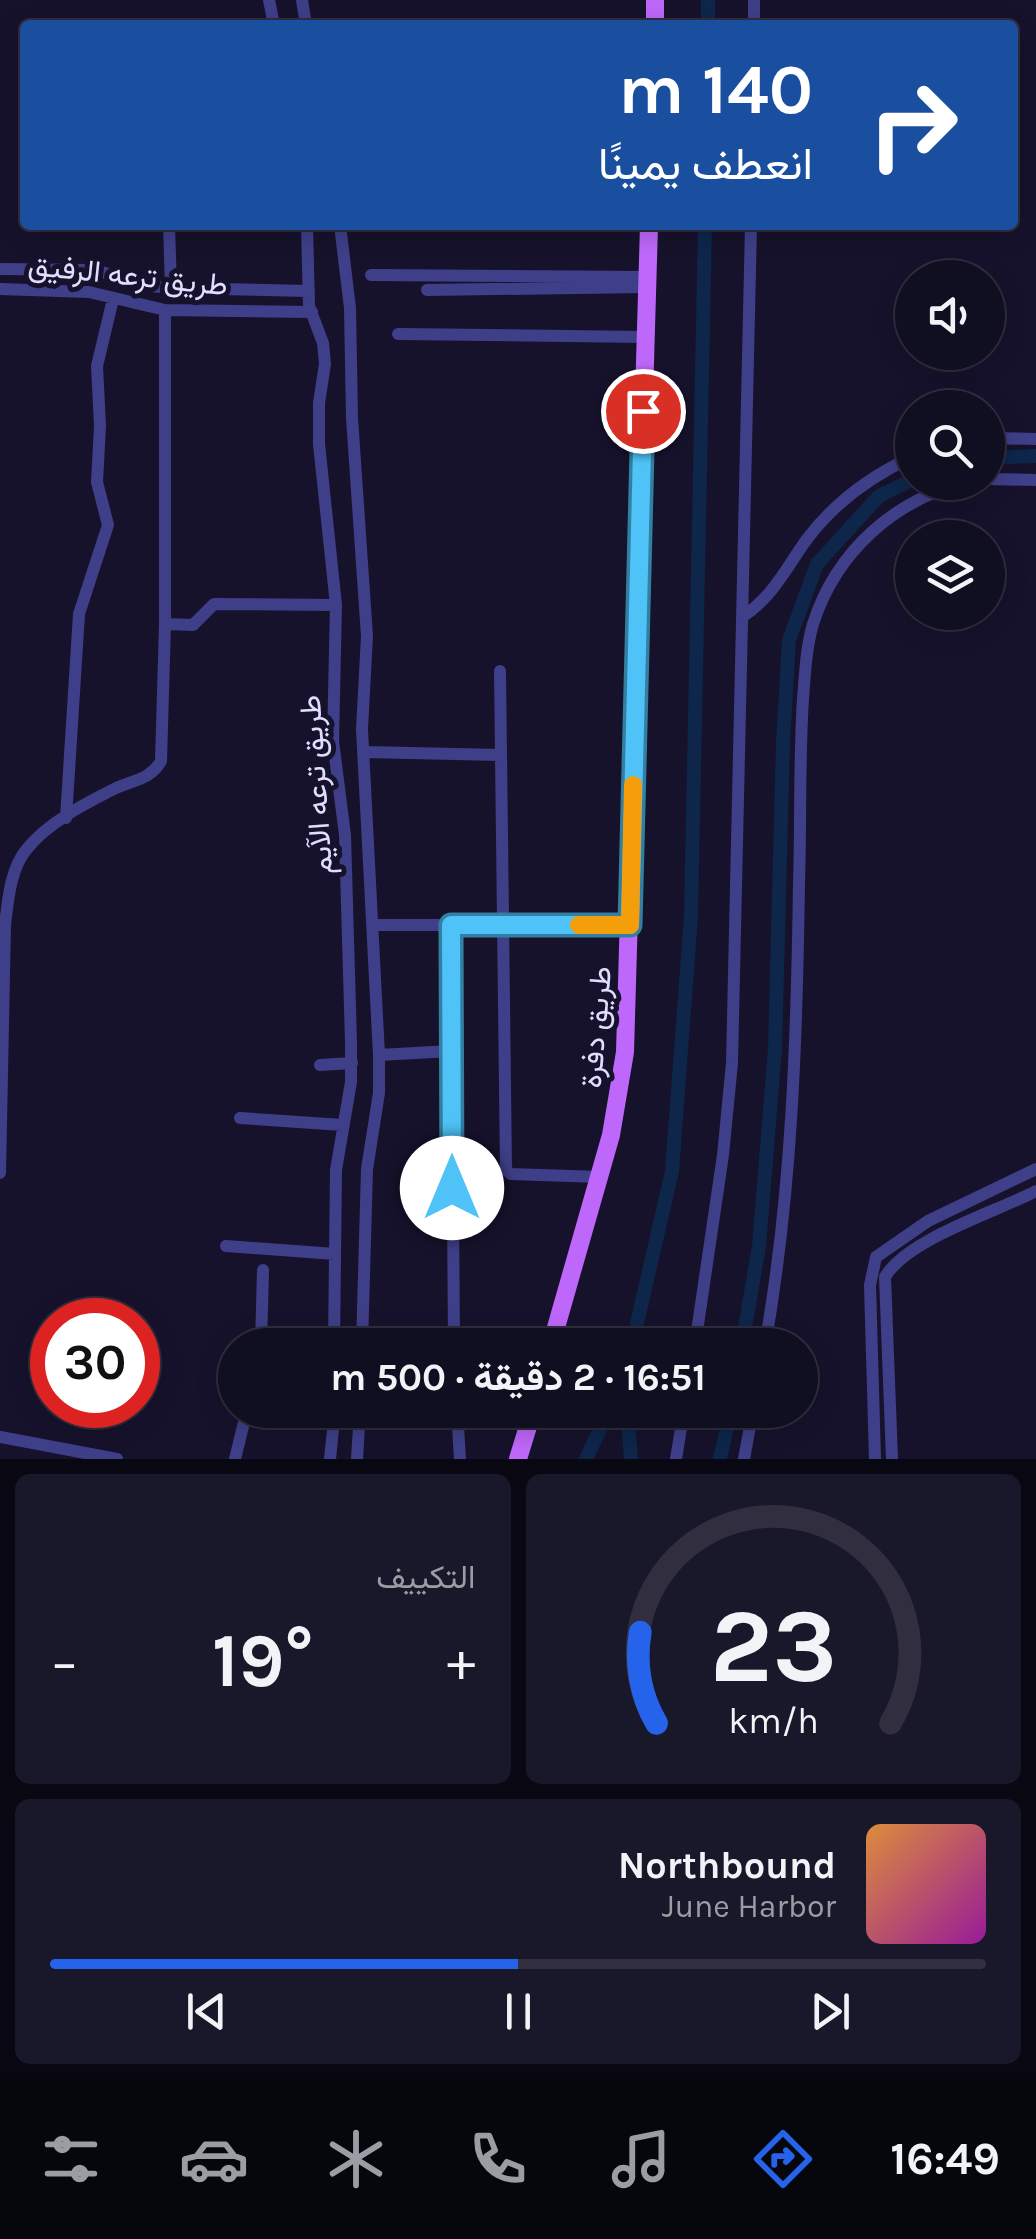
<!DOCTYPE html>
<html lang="ar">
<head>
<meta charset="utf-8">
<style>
	body { margin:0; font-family:Karla,Vazirmatn,sans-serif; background:#19172a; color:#f1f3f6; direction:rtl; height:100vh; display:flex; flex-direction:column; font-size:38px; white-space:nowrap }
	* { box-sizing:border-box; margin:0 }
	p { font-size:32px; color:#9c9ca5 }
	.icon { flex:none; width:55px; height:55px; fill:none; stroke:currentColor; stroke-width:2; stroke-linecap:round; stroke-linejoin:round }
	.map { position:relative; height:1459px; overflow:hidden; direction:ltr }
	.drawer { display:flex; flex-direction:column; gap:15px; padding:15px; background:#090812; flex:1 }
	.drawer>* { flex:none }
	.hud { position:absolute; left:20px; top:20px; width:998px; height:210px; border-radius:10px; box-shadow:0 5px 25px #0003,0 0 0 2px #302e3f; direction:rtl; background:#1a4fa0; color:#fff; overflow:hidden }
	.buttons { position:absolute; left:895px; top:260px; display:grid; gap:20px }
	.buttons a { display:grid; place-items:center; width:110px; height:110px; border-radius:50%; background:#100e21; box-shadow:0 5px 25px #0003,0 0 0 2px #302e3f; font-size:50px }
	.speed { position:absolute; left:30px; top:1298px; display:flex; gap:20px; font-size:50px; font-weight:700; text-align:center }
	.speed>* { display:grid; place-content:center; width:130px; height:130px; border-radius:50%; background:#100e21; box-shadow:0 5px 25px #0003,0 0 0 2px #302e3f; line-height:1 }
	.speed .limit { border:15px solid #d22; background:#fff; color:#111 }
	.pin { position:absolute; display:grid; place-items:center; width:85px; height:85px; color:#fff; margin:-42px; border:5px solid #fff; border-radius:50%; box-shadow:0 2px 10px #0007 }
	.me { position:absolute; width:110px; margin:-55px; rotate:0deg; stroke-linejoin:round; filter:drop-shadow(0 0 8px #0008) }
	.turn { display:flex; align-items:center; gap:35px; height:210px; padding:0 40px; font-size:45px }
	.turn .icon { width:130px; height:130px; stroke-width:2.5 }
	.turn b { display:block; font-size:70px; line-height:85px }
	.big { font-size:75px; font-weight:700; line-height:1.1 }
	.drawer .card { flex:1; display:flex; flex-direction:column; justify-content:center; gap:15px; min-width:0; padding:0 35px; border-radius:15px; background:#19172a }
	.drawer .dial { align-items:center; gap:0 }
	.dial svg { height:260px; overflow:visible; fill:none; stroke:#302e3f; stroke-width:7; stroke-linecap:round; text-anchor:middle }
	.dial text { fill:#f1f3f6; stroke:none }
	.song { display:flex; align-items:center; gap:30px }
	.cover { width:120px; height:120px; border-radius:15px; background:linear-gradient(135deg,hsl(30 70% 55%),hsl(300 70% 35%)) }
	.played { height:10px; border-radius:5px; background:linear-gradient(90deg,#2563eb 50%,#302e3f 50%) }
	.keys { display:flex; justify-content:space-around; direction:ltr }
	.heat { display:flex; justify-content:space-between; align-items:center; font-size:55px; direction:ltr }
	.drawer .tiles { flex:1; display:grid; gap:15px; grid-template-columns:1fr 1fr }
	.card:last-child { grid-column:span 2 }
	.trip { position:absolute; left:218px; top:1328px; width:600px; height:100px; border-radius:50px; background:#100e21; box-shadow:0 5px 25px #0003,0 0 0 2px #302e3f; font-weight:700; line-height:100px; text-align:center; direction:rtl }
	.dock { display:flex; height:160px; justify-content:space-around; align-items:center; background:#06060d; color:#9c9ca5 }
	.dock .icon { width:70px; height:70px }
	.dock .on { color:#2563eb }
	.dock b { font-size:45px; color:#f1f3f6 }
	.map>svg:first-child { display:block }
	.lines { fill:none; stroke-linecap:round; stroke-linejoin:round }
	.canal { stroke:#0d264a; stroke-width:14 }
	.minor { stroke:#3f3f89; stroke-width:12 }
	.major { stroke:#be68fb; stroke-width:18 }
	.route-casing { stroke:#337fa1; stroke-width:25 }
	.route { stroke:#4fc3f7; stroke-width:18 }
	.slow { stroke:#f59e0b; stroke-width:18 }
	.labels { text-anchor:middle; stroke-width:10; stroke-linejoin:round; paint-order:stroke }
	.street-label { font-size:30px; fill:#e0defe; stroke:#16122c }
</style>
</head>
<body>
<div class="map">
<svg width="1036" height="1459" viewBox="0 0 1036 1459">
	<rect width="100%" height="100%" fill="#16122c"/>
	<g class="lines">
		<path class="canal" d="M708 25V0
			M988 458 1036 456
			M632 1345 672 1171 691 916 705 225
			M742 1345 759 1246 775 1049 783 742 789 640 817 564 879 496 912 480
			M627 1410 631 1459
			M586 1459 609 1410
			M720 1459 731 1410"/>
		<path class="minor" d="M269 0 274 25
			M302 0 306 25
			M128 24 135 25
			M754 25V0
			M169 225 171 288
			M307 225 309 306 323 343 325 364 319 403V444L336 605 333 741 345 835 351 1042V1082L336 1170 334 1345
			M340 225 350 308 352 418 367 636 362 729 379 1055V1093L367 1169 362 1345
			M0 269 95 270 150 286 171 288 309 291
			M371 275 647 277
			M0 289 89 292 165 310 312 312
			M427 290 647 287
			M398 334 645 337
			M988 438 1036 439
			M988 479 1036 480
			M742 617C773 597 786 568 807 539 835 502 871 476 912 457
			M165 624 193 625 214 604 336 605
			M500 671 506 1170 511 1174 600 1177
			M365 752 501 755
			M66 818 79 614 108 525 97 482 100 426 97 366 113 299
			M373 925H630
			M451 925 454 1345
			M379 1055 451 1051
			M320 1065 352 1063
			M240 1118 342 1125
			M0 1173 5 925C8 901 10 870 26 850 47 823 86 803 116 788 134 780 151 779 161 761L165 624V310
			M226 1246 335 1254
			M261 1345 263 1270
			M695 1345 723 1155 732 1063 751 225
			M765 1345C792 1193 797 1036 799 882 801 821 799 760 803 699 805 674 806 648 813 624 836 552 895 498 969 482
			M457 1410 460 1459
			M0 1437 117 1459
			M235 1459 247 1410
			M330 1459 335 1410
			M357 1459 360 1410
			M676 1459 684 1410
			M744 1459 753 1410
			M875 1459 870 1285 876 1257 928 1221 1036 1169
			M892 1459 885 1277C907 1239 996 1212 1036 1191"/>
		<path class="major" d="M655 25V0
			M551 1345 611 1135 625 1052 649 225
			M518 1459 533 1410"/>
	</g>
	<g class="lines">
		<defs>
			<path id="route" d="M452 1188 451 925H630L643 411"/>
		</defs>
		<use href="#route" class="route-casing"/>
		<use href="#route" class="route"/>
		<path class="slow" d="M579 925H630L633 785"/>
	</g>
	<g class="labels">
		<g class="street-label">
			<text transform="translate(128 275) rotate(6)" y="10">طريق ترعه الرفيق</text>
			<text transform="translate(316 785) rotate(-94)" y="10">طريق ترعه الآيم</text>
			<text transform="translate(596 1027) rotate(-85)" y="10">طريق دفرة</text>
		</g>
	</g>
</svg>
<div class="buttons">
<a><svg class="icon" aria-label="sound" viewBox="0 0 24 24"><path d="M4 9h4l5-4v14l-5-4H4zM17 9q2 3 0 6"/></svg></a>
<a><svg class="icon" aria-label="search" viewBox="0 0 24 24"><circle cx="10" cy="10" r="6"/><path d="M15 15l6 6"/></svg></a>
<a><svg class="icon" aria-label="layers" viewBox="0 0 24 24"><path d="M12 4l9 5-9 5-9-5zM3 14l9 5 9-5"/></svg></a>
</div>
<div class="speed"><div class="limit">30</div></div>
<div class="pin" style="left:643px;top:411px;background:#d93025"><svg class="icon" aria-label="arrive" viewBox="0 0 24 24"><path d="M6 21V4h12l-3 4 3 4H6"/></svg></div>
<svg class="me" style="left:452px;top:1188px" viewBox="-20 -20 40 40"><circle r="19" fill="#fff"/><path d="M0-13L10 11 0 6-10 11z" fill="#4fc3f7"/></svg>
<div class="trip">16:51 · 2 دقيقة · 500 m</div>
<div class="hud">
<div class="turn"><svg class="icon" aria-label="right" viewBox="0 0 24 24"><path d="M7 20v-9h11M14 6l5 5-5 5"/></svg><div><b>140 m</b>انعطف يمينًا</div></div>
</div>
</div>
<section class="drawer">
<div class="tiles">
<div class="card dial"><svg viewBox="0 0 100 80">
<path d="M14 69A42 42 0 1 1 86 69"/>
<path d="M14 69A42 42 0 0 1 9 41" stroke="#2563eb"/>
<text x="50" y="56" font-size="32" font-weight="700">23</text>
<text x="50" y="72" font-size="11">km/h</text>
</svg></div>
<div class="card"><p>التكييف</p>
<div class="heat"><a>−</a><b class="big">19°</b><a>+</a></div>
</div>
<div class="card">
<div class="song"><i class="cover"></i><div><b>Northbound</b><p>June Harbor</p></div></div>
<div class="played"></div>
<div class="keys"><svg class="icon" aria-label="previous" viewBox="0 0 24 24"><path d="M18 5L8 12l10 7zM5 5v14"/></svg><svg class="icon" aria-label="pause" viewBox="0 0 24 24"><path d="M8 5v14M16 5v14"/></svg><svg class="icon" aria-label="next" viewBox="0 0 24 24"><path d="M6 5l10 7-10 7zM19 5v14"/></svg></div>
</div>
</div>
</section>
<nav class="dock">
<b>16:49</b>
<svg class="icon on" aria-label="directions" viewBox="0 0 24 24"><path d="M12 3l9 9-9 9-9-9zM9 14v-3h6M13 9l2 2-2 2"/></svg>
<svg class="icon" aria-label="music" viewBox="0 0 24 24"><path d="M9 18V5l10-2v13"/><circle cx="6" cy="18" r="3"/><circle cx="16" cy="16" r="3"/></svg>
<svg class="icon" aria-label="phone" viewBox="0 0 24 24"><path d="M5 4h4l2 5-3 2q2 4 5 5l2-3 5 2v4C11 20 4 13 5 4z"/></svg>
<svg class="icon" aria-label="climate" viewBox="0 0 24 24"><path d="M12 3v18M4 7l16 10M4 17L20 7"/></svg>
<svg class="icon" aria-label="car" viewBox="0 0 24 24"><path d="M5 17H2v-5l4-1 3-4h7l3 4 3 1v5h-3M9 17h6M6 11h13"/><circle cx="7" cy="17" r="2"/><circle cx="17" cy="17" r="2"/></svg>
<svg class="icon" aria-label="filters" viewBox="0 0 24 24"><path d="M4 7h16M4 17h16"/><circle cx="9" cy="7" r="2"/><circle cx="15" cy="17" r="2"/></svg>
</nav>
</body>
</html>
